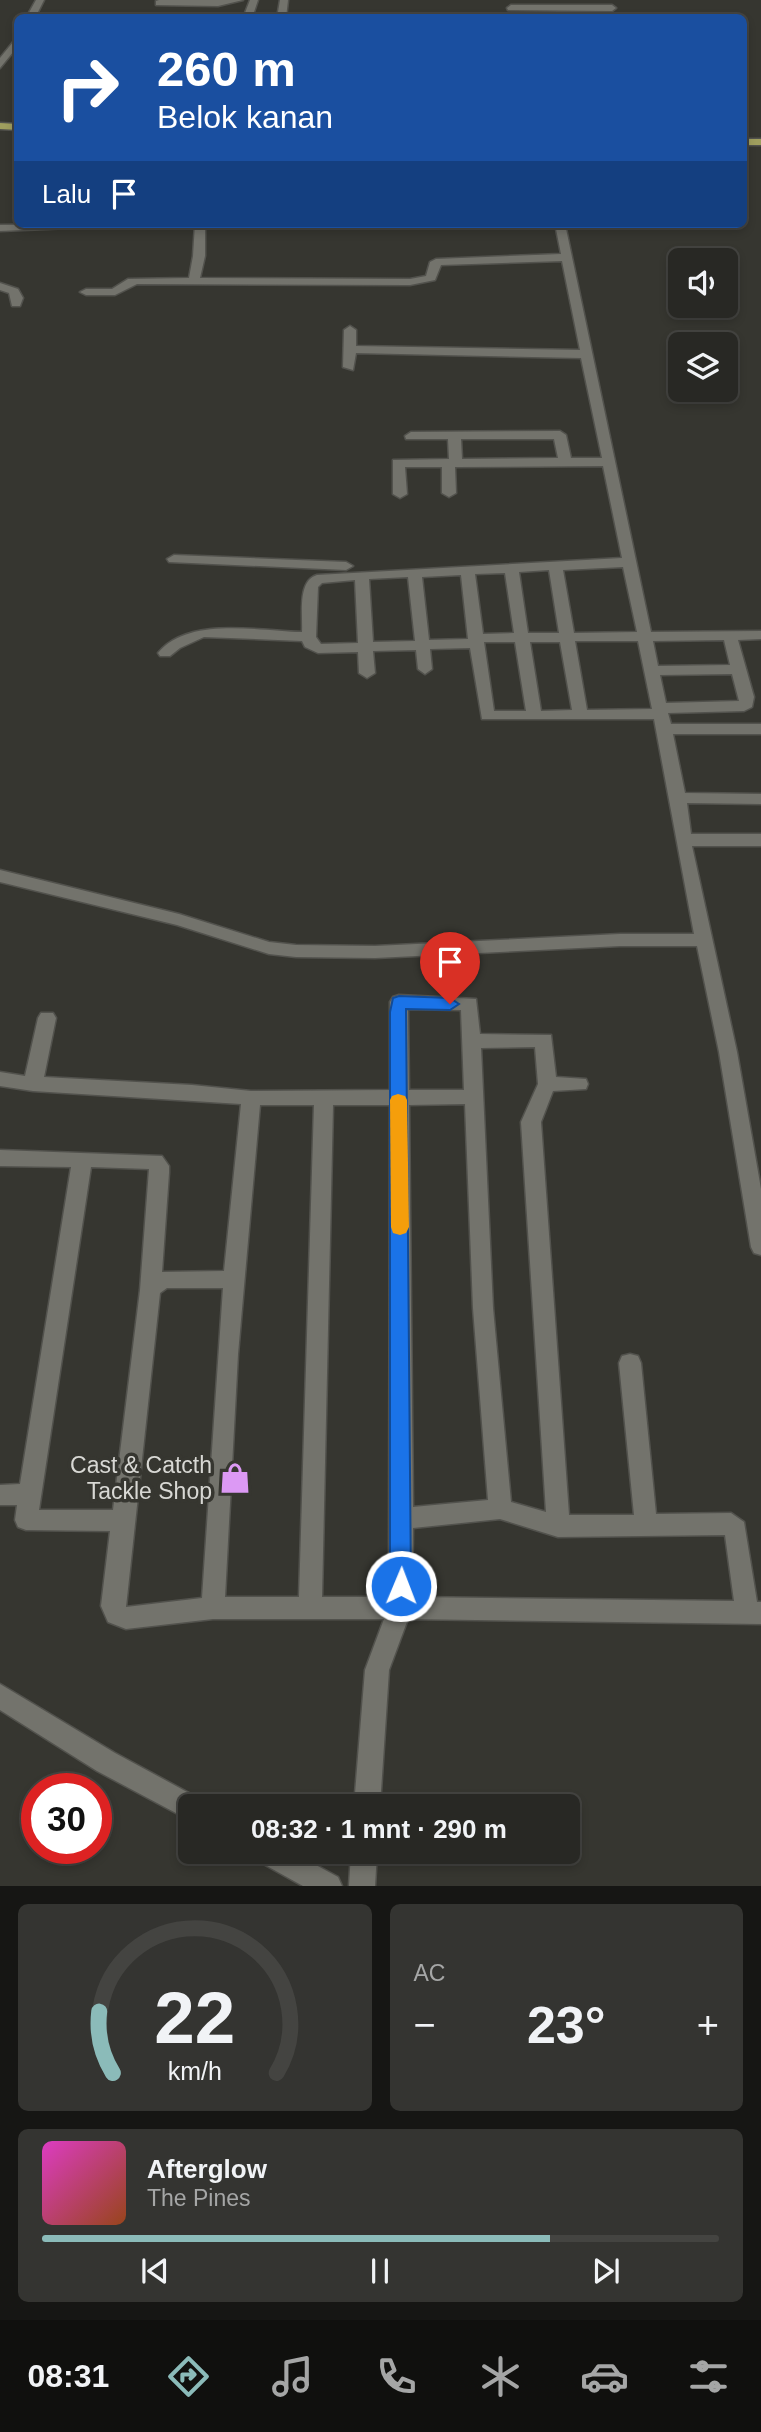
<!DOCTYPE html>
<html lang="id">
<head>
<meta charset="utf-8">
<style>
	body { margin:0; font-family:Arial,sans-serif; background:#343431; color:#f1f3f6; height:100vh; display:flex; flex-direction:column; font-size:26px; white-space:nowrap }
	* { box-sizing:border-box; margin:0 }
	p { font-size:23px; color:#a5a6a6 }
	.icon { flex:none; width:38px; height:38px; fill:none; stroke:currentColor; stroke-width:2; stroke-linecap:round; stroke-linejoin:round }
	.map { position:relative; height:1886px; overflow:hidden }
	.details { display:flex; flex-direction:column; gap:18px; padding:18px; background:#161614; flex:1 }
	.details>* { flex:none }
	.hud { position:absolute; left:14px; top:14px; width:733px; height:214px; border-radius:10px; box-shadow:0 4px 10px #0003,0 0 0 2px #444441; background:#1a4fa0; color:#fff; overflow:hidden }
	.fabs { position:absolute; left:668px; top:248px; display:grid; gap:14px }
	.fabs a { display:grid; place-items:center; width:70px; height:70px; border-radius:10px; background:#282824; box-shadow:0 4px 10px #0003,0 0 0 2px #444441; font-size:35px }
	.speed { position:absolute; left:21px; top:1773px; display:flex; gap:14px; font-size:35px; font-weight:700; text-align:center }
	.speed>* { display:grid; place-content:center; width:91px; height:91px; border-radius:50%; background:#282824; box-shadow:0 4px 10px #0003,0 0 0 2px #444441; line-height:1 }
	.speed .limit { border:10px solid #d22; background:#fff; color:#111 }
	.pin { position:absolute; display:grid; place-items:center; width:60px; height:60px; color:#fff; margin:-72px -30px; border-radius:50% 50% 50% 0; rotate:-45deg; box-shadow:0 0 7px #0007 }
	.pin .icon { rotate:45deg }
	.me { position:absolute; width:77px; margin:-38px; rotate:1deg; stroke-linejoin:round; filter:drop-shadow(0 0 5px #0008) }
	.turn { display:flex; align-items:center; gap:24px; height:147px; padding:0 28px; font-size:32px }
	.turn .icon { width:91px; height:91px; stroke-width:2.5 }
	.turn b { display:block; font-size:49px; line-height:60px }
	.then { display:flex; align-items:center; height:66px; padding:0 28px; background:#0003; gap:14px; font-size:26px }
	.big { font-size:52px; font-weight:700; line-height:1.1 }
	.details .card { flex:1; display:flex; flex-direction:column; justify-content:center; gap:10px; min-width:0; padding:0 24px; border-radius:10px; background:#343431 }
	.details .dial { align-items:center; gap:0 }
	.dial svg { height:182px; overflow:visible; fill:none; stroke:#444441; stroke-width:7; stroke-linecap:round; text-anchor:middle }
	.dial text { fill:#f1f3f6; stroke:none }
	.song { display:flex; align-items:center; gap:21px }
	.cover { width:84px; height:84px; border-radius:10px; background:linear-gradient(135deg,hsl(310 70% 55%),hsl(20 70% 35%)) }
	.played { height:7px; border-radius:4px; background:linear-gradient(90deg,#8bbbb9 75%,#444441 75%) }
	.keys { display:flex; justify-content:space-around; direction:ltr }
	.heat { display:flex; justify-content:space-between; align-items:center; font-size:38px; direction:ltr }
	.details .tiles { flex:1; display:grid; gap:18px; grid-template-columns:1fr 1fr }
	.card:last-child { grid-column:span 2 }
	.trip { position:absolute; left:178px; top:1794px; width:402px; height:70px; border-radius:10px; background:#282824; box-shadow:0 4px 10px #0003,0 0 0 2px #444441; font-weight:700; line-height:70px; text-align:center }
	.dock { display:flex; height:112px; justify-content:space-around; align-items:center; background:#10100e; color:#a5a6a6 }
	.dock .icon { width:49px; height:49px }
	.dock .current { color:#8bbbb9 }
	.dock b { font-size:32px; color:#f1f3f6 }
	.map>svg:first-child { display:block }
	.lines { fill:none; stroke-linecap:round; stroke-linejoin:round }
	.minor-casing { stroke:#52524d; stroke-width:3 }
	.major-casing { stroke:#52524d; stroke-width:3 }
	.minor { fill:#73736c; fill-rule:evenodd }
	.major { fill:#9f9e5e; fill-rule:evenodd }
	.route { fill:#1a73e8; stroke:#114b97; stroke-width:2 }
	.slow { fill:#f59e0b }
	.labels { text-anchor:middle; stroke-width:7; stroke-linejoin:round; paint-order:stroke }
	.near-poi-label { font-size:23px; fill:#d8d8d4; stroke:#363630; text-anchor:end }
</style>
</head>
<body>
<div class="map">
<svg width="761" height="1886" viewBox="0 0 761 1886">
	<rect width="100%" height="100%" fill="#363630"/>
	<g class="lines">
		<defs>
			<path id="minor" d="M36 0H44L35 18H26Z
				M159 0H243L218 6 156 5V1Z
				M250 0H258L252 18H243Z
				M280 0H288L286 18H277Z
				M511 5H612L616 8 612 11 508 10 507 8Z
				M18 36V46L0 68V58Z
				M98 224 93 227 0 231V225Z
				M195 224H205V256L200 278 410 279 426 276 430 262 436 259 561 254 555 224H565L651 632 761 631V639L738 640 754 697 752 707 744 711 668 713 671 724H761V734H673L685 793 761 794V804L687 803 691 834H761V846H692L737 1052 761 1189V1255L754 1253 751 1247 719 1052 697 946H620L375 958 296 957 269 954 177 925 0 882V870L179 914 269 942 296 945 375 946 620 934H694L654 719H482L470 648 430 649 432 669 425 674 418 669 416 650 373 651 375 673 367 678 359 673 358 652 318 653 305 647 302 641 204 637 180 648 170 656H160L158 653C188 616 259 631 302 632 303 615 297 581 317 575L622 558 603 466 455 467 456 493 449 497 442 493V467H405L407 494 400 498 393 494V460L449 459 448 439H406L405 436 411 432 560 431 566 435 571 458H602L581 358 356 353 353 370 343 367 344 330 350 326 356 330V346L580 350 562 261 441 265 435 280 410 285 137 284 115 295H86L80 292 86 289H112L128 279 189 278 193 256ZM461 439H554L558 458 462 459ZM623 567 637 632 574 633 563 570ZM549 570 559 633H528L519 572ZM505 573 514 633 483 634 475 574ZM461 575 468 639 429 640 422 577ZM408 577 415 641 373 642 369 579ZM355 580 358 643 321 644 316 637 318 587 322 583ZM724 640 730 665 658 666 653 641ZM575 641H638L652 709 587 710ZM515 642 526 711H494L484 642ZM530 642H560L572 710 541 711ZM732 674 739 701 666 703 660 675Z
				M0 283 18 289 23 298 20 306H12L9 293 0 290Z
				M174 555 346 562 353 566 346 570 169 562 167 559Z
				M399 995 476 999 480 1034 551 1035 556 1077 586 1079 588 1084 586 1089 553 1091 541 1122 569 1515H634L619 1363 622 1356 630 1354 638 1356 641 1363 656 1514 731 1513 744 1522 757 1602H761V1624L408 1619 389 1670 380 1806H354L365 1670 384 1619H213L126 1629 108 1622 101 1606 110 1531 26 1530 18 1527 15 1520 17 1505H0V1485L20 1484 71 1167 0 1166V1150L162 1156 169 1166V1173L162 1272 224 1271 241 1104 33 1091 0 1086V1072L25 1076 38 1018 41 1013H53L56 1018 44 1077 192 1085 251 1091 390 1090V1002L393 997ZM408 1009 461 1010 464 1090H409ZM535 1047 538 1084 521 1122 546 1512 511 1502 493 1308 481 1048ZM465 1104 473 1308 488 1500 413 1507 409 1105ZM260 1105H314L299 1597H225L238 1354ZM333 1105H390L389 1597H322ZM91 1167 149 1169 140 1290 113 1510H39ZM167 1288H223L202 1598 126 1607 160 1293ZM500 1519 558 1537 725 1535 734 1601 412 1597 413 1528Z
				M0 1684 115 1753 200 1799 203 1806H191V1821L97 1771 0 1710Z
				M254 1852H292L338 1877 342 1886H303L258 1861Z
				M351 1852H377L375 1886H349Z"/>
			<path id="major" d="M0 123 18 124V130L0 129Z
				M744 139H761V145H744Z"/>
		</defs>
		<use href="#minor" class="minor-casing"/>
		<use href="#major" class="major-casing"/>
		<use href="#minor" class="minor"/>
		<use href="#major" class="major"/>
	</g>
	<path class="route" d="M399 996 450 998 459 1004 450 1010 406 1009 411 1586 408 1593 401 1596 393 1593 390 1586V1012L393 998Z"/>
	<path class="slow" d="M398 1094 405 1096 407 1100 409 1227 406 1233 400 1235 393 1233 391 1227 390 1100 392 1096Z"/>
	<defs>
		<symbol id="shop-bare" viewBox="-9 -9 18 18"><path d="M-5-2.5h2.3a2.7 3.5 0 0 1 5.4 0H5L5.5 6h-11ZM-1.5-2.5h3a1.5 2.3 0 0 0-3 0Z" fill="#dc99f4" stroke="#363630" stroke-width="2.5" paint-order="stroke"/></symbol>
	</defs>
	<g fill-rule="evenodd">
		<use href="#shop-bare" x="213" y="1456" width="44" height="44"/>
	</g>
	<g class="labels">
		<g class="near-poi-label">
			<text x="212" y="1473">Cast &amp; Catcth<tspan x="212" dy="26">Tackle Shop</tspan></text>
		</g>
	</g>
</svg>
<div class="fabs">
<a><svg class="icon" aria-label="sound" viewBox="0 0 24 24"><path d="M4 9h4l5-4v14l-5-4H4zM17 9q2 3 0 6"/></svg></a>
<a><svg class="icon" aria-label="layers" viewBox="0 0 24 24"><path d="M12 4l9 5-9 5-9-5zM3 14l9 5 9-5"/></svg></a>
</div>
<div class="speed"><div class="limit">30</div></div>
<div class="pin" style="left:450px;top:1004px;background:#d93025"><svg class="icon" aria-label="arrive" viewBox="0 0 24 24"><path d="M6 21V4h12l-3 4 3 4H6"/></svg></div>
<svg class="me" style="left:401px;top:1586px" viewBox="-20 -20 40 40"><circle r="17" fill="#1a73e8" stroke="#fff" stroke-width="3"/><path d="M0-11L8 9 0 5-8 9z" fill="#fff"/></svg>
<div class="trip">08:32 · 1 mnt · 290 m</div>
<div class="hud">
<div class="turn"><svg class="icon" aria-label="right" viewBox="0 0 24 24"><path d="M7 20v-9h11M14 6l5 5-5 5"/></svg><div><b>260 m</b>Belok kanan</div></div>
<div class="then">Lalu<svg class="icon" aria-label="arrive" viewBox="0 0 24 24"><path d="M6 21V4h12l-3 4 3 4H6"/></svg></div>
</div>
</div>
<section class="details">
<div class="tiles">
<div class="card dial"><svg viewBox="0 0 100 80">
<path d="M14 69A42 42 0 1 1 86 69"/>
<path d="M14 69A42 42 0 0 1 8 42" stroke="#8bbbb9"/>
<text x="50" y="56" font-size="32" font-weight="700">22</text>
<text x="50" y="72" font-size="11">km/h</text>
</svg></div>
<div class="card"><p>AC</p>
<div class="heat"><a>−</a><b class="big">23°</b><a>+</a></div>
</div>
<div class="card">
<div class="song"><i class="cover"></i><div><b>Afterglow</b><p>The Pines</p></div></div>
<div class="played"></div>
<div class="keys"><svg class="icon" aria-label="previous" viewBox="0 0 24 24"><path d="M18 5L8 12l10 7zM5 5v14"/></svg><svg class="icon" aria-label="pause" viewBox="0 0 24 24"><path d="M8 5v14M16 5v14"/></svg><svg class="icon" aria-label="next" viewBox="0 0 24 24"><path d="M6 5l10 7-10 7zM19 5v14"/></svg></div>
</div>
</div>
</section>
<nav class="dock">
<b>08:31</b>
<svg class="icon current" aria-label="directions" viewBox="0 0 24 24"><path d="M12 3l9 9-9 9-9-9zM9 14v-3h6M13 9l2 2-2 2"/></svg>
<svg class="icon" aria-label="music" viewBox="0 0 24 24"><path d="M9 18V5l10-2v13"/><circle cx="6" cy="18" r="3"/><circle cx="16" cy="16" r="3"/></svg>
<svg class="icon" aria-label="phone" viewBox="0 0 24 24"><path d="M5 4h4l2 5-3 2q2 4 5 5l2-3 5 2v4C11 20 4 13 5 4z"/></svg>
<svg class="icon" aria-label="climate" viewBox="0 0 24 24"><path d="M12 3v18M4 7l16 10M4 17L20 7"/></svg>
<svg class="icon" aria-label="car" viewBox="0 0 24 24"><path d="M5 17H2v-5l4-1 3-4h7l3 4 3 1v5h-3M9 17h6M6 11h13"/><circle cx="7" cy="17" r="2"/><circle cx="17" cy="17" r="2"/></svg>
<svg class="icon" aria-label="filters" viewBox="0 0 24 24"><path d="M4 7h16M4 17h16"/><circle cx="9" cy="7" r="2"/><circle cx="15" cy="17" r="2"/></svg>
</nav>
</body>
</html>
